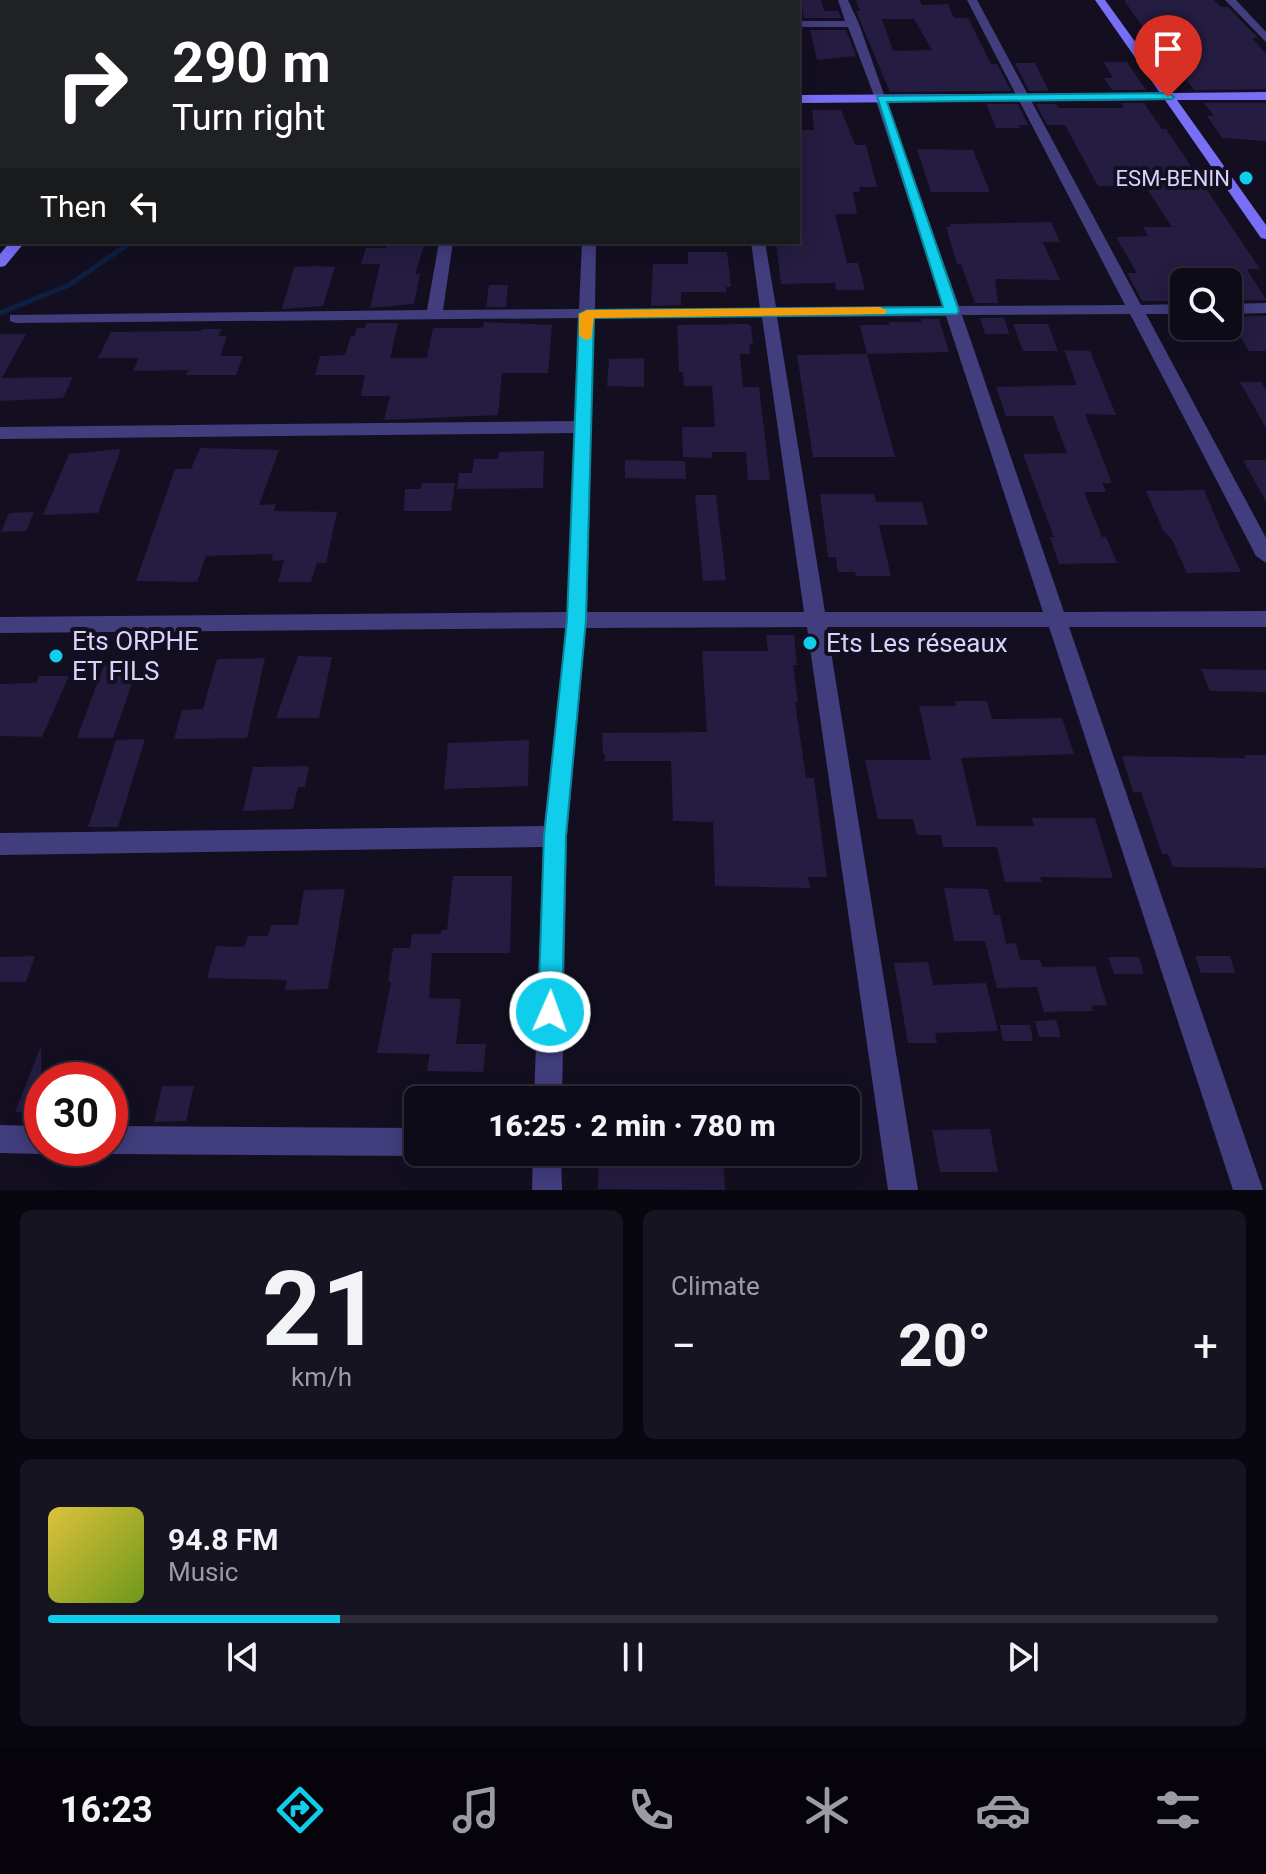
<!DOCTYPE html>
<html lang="en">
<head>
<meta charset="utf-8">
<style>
	body { margin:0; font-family:Roboto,sans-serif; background:#171422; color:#f1f3f6; height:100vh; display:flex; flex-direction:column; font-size:30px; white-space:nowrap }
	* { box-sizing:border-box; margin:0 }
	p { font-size:26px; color:#9b9ba2 }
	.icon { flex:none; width:44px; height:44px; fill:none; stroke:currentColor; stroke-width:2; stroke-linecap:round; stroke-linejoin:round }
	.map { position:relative; height:1190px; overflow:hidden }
	.sheet { display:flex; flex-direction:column; gap:20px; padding:20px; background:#08060e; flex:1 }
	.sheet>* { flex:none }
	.hud { position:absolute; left:0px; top:0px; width:800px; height:244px; box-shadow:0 4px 20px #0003,0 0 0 2px #2e2b38; background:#202124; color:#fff; overflow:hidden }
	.buttons { position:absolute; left:1170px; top:268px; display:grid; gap:16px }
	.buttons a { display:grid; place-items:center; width:72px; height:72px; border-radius:12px; background:#0e0b19; box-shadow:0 4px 20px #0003,0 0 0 2px #2e2b38; font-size:40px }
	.speed { position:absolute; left:24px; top:1062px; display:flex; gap:16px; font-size:40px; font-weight:700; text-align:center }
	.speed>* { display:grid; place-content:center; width:104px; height:104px; border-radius:50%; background:#0e0b19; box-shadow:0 4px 20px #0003,0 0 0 2px #2e2b38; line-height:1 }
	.speed .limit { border:12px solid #d22; background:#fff; color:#111 }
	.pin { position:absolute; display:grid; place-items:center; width:68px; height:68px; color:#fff; margin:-82px -34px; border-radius:50% 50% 50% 0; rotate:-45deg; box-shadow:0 0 8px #0007 }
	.pin .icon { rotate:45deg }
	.me { position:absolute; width:88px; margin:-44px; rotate:2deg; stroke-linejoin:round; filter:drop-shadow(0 0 6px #0008) }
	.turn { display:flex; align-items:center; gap:28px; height:168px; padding:0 40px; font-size:36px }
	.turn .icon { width:104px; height:104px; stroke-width:2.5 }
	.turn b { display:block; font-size:56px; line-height:68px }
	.then { display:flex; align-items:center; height:76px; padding:0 40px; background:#0003; gap:16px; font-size:30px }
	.big { font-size:60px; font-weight:800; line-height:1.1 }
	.sheet .tile { flex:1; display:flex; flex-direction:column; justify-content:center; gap:12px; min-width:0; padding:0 28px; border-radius:12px; background:#171422 }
	.sheet .dial { align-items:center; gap:0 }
	.dial b { font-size:104px; line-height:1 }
	.song { display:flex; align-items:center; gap:24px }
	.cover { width:96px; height:96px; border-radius:12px; background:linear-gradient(135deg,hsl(50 70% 55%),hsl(80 70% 35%)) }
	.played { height:8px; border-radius:4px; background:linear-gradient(90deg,#0fcdeb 25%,#2e2b38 25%) }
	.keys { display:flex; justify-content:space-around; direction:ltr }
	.heat { display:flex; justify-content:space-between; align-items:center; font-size:44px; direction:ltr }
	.sheet .tiles { flex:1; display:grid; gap:20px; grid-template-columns:1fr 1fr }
	.tile:last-child { grid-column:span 2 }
	.trip { position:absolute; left:404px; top:1086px; width:456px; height:80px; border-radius:12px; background:#0e0b19; box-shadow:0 4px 20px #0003,0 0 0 2px #2e2b38; font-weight:800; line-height:80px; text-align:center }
	.dock { display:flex; height:128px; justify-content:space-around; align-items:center; background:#06040a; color:#9b9ba2 }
	.dock .icon { width:56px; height:56px }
	.dock .selected { color:#0fcdeb }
	.dock b { font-size:36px; color:#f1f3f6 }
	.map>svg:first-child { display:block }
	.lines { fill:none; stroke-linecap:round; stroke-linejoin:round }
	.stream-far1 { stroke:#0f1f41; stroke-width:4 }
	.stream { stroke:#0f1f41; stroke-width:5 }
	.building { fill:#251c41; fill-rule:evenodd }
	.street { fill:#423d7d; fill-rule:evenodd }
	.secondary { fill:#786ff6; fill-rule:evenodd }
	.route { fill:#0fcdeb; stroke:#0a8599; stroke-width:2 }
	.slow { fill:#f59e0b }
	.poi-dot { fill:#0fcdeb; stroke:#130f21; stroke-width:3 }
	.labels { text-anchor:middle; stroke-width:8; stroke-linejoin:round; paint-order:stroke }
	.far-poi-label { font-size:22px; fill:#d8d2fc; stroke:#130f21; text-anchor:end }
	.poi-label { font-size:26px; fill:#d8d2fc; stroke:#130f21; text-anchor:start }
</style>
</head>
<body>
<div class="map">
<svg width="1266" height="1190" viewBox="0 0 1266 1190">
	<rect width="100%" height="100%" fill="#130f21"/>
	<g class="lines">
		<path class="stream-far1" d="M480 2 484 0"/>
		<path class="stream" d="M0 313 69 285 131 242"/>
	</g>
	<path class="building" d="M801 0H821L824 11H838L841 18H804Z
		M856 0H920L922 5 948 4 954 18H968L991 64H997L1011 91 890 92 856 11H860ZM882 19H914L932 50 893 51Z
		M1124 0H1214L1221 7H1228L1258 38H1252L1266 54V89L1194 90 1175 65H1169Z
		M810 30H846L856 56 817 60Z
		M1104 62H1127L1146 90H1112L1104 78H1113Z
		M1015 63H1035L1049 91H1029Z
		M1121 103H1144L1162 129H1166L1260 269H1247L1266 300 1228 301V282H1184V301H1142L1127 273H1137L1116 237 1148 236 1143 227H1172L1145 186H1098L1065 125H1047L1036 104H1056L1058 108H1124Z
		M1204 103H1266V141L1222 138 1207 116H1214Z
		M986 104H1018L1028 125H1019L1020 128H996Z
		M812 110H841L855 145H866L877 187H859L860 192H853L857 214H835L847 263H858L865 290H836L835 283 781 284 776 242H798V130H814Z
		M917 149 973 150 990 192H931Z
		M1051 222 1060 242H1043L1060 280 995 279 998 303H975L961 264H957L946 227H951L950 224Z
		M399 242H425L415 274H420L414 304 370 308 380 264H361L366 248H386L387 243Z
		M688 252H727L731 287H726V292H681V305L651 306 653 264H688Z
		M318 266 335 267 323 306 282 309 294 267Z
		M489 285H508L506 307H486Z
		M1266 316V351H1249L1228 317Z
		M980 318H1004L1009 334H985Z
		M921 319H939L949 352 867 354 860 325H890L889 322H921Z
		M484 322 552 325 548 373H502L498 415 384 420 390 396H361L365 375H315L320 356 345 355 351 336H354L357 328H365L366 323H398L390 358H427L433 328H478L483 327Z
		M746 324 751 326 753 344H749L750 354H740L743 387H759L770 480H748L746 452H712V458L683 457 682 427H715L712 386H684L683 372H679L677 325Z
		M1013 324H1048L1058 351H1023Z
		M202 329H222L218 336H227L220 356H243L236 375H186L188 370 133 371 139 358H98L111 332 200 331Z
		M0 334H26L2 378 73 377 63 398 0 401Z
		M1064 350 1090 351 1116 415 1085 414 1112 483H1102L1106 492H1084L1102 537H1106L1117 563 1059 564 1050 537H1054L1023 454 1067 453 1053 416H1006L996 387 1077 385Z
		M867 354 895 457H813L797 355Z
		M644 358V387L607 386 609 359Z
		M1240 382H1261L1266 390V428Z
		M200 448 279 450 259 505 276 504 274 511 337 512 326 563H317L311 582H278L284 560 271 561 273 554 206 556 197 582 136 581 175 469H191Z
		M121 449 98 513 43 515 69 454Z
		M544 451 543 488 457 489 459 473H472L474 459H498L499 452Z
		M625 460 685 461 686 479 625 478Z
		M1243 460H1266V502Z
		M422 483H455L451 511H404L405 489H421Z
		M1204 490 1221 530 1241 572 1187 573 1172 540 1163 530 1146 491Z
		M820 494H874L876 502H922L928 525H879L891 576H856L855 572H838L836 557H828Z
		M695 495H716L726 580 703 581Z
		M34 512 26 531 1 532 9 513Z
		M766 635H794L797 665H793L798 702H795L806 778H814L827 877H808L810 888 715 886 713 822 673 821 671 761H605V754H603L602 733 707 732 702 651H768Z
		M298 656 332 657 319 718H276Z
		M265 658 247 738 174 739 182 710 203 709 217 659Z
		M104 665H131L129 669H137L113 738H77Z
		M1201 669 1266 670V692L1210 691Z
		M39 676H69L42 737 0 736V684L36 683Z
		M955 701H987L992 719 1062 718 1074 754 961 758 977 826H1034L1032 818H1095L1113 878 1040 877 1042 882H1005L997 847H943L941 835H917L913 819H878L865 760H931L919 706H956Z
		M145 739 118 827H88L116 740Z
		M529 740 528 786 444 789 448 743Z
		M1244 755H1266V868L1173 867 1168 854H1162L1141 792H1133L1122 756 1245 758Z
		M309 766 305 787H298L293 809 243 811 253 767Z
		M453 876H512L510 953H432L429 998 461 999 456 1044H486L483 1072 427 1071 430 1054 377 1053 391 982H388L393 948H410L412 934H441V930H447Z
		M944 888 988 889 994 915H1000L1006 944 1016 943 1020 960H1040L1042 967 1095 966 1107 1005 1091 1006 1093 1011 1044 1012 1037 987 997 988 985 941H954Z
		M345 889 328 989 285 990 287 980 207 978 216 946 244 947 248 936H268L271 925H298L304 890Z
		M35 956 26 982H0V957Z
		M1195 956H1230L1235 973H1201Z
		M1108 957H1139L1144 974H1114Z
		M928 962 933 985 986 983 998 1031 935 1033 937 1043H908L894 963Z
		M1056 1020 1061 1037H1039L1035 1021Z
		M1000 1025H1030L1033 1041H1003Z
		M41 1046 42 1113 15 1112Z
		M162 1086H194L186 1121 154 1122Z
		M990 1129 998 1172H940L932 1130Z
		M599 1152H723L725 1190 598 1189Z"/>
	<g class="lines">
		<path class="street" d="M838 0H848L859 24 959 306 1125 305 967 0H977L1141 305 1184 304V314H1146L1266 538V563L1256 556 1130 314 962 315 1064 612 1266 611V627H1069L1263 1190H1233L1049 627H827L918 1190H888L807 627 586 628 567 836 562 1100H534L543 847 0 855V833L544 826 566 628 0 633V617L567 612 574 433 0 439V427L575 421 579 318 16 323 10 321V315L427 310 439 242H453L443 310 579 309 582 242H596L595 309 760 308 751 242H765L776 307 943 306 875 98 848 27H798V21H845ZM946 316 1043 612H825L777 317ZM762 317 804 612H587L594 318Z
			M1225 0H1236L1266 32V42Z
			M2 109V118L0 119V110Z
			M1266 303V313L1228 314V304Z
			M0 1125 42 1126V1148L52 1150 42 1154 0 1153Z
			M110 1126 418 1128V1152H428L418 1156 110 1154 99 1148H110Z
			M533 1152H561L562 1190H532Z"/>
		<path class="secondary" d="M1095 0H1105L1172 93 1266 92V100H1177L1266 225V239L1261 238 1165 100 798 103V95L1160 93Z
			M0 99H2V107H0Z
			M10 242H25L5 266 0 267V254Z"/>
	</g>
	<path class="route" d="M1168 93 1174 97 1172 99 887 102 959 311 957 314 594 318 586 620 566 836 562 1012 559 1020 550 1024 542 1020 538 1012 544 836 567 620 579 314 587 310 943 307 877 96Z"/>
	<path class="slow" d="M880 307 887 311 885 314 594 318 591 339 586 340 579 336V314L587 310Z"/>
	<g class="poi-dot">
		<circle cx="1246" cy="178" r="8"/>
		<circle cx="810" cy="643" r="8"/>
		<circle cx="56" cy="656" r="8"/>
	</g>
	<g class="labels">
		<g class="far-poi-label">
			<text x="1230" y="186">ESM-BENIN</text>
		</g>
		<g class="poi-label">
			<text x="72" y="650">Ets ORPHE<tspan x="72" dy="30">ET FILS</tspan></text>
			<text x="826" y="652">Ets Les réseaux</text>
		</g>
	</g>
</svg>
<div class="buttons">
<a><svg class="icon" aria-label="search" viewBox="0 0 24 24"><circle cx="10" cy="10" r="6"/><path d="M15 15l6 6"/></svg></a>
</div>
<div class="speed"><div class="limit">30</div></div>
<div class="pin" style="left:1168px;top:97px;background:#d93025"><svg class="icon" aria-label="arrive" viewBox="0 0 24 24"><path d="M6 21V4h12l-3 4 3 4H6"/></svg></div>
<svg class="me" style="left:550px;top:1012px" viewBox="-20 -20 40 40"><circle r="17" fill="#0fcdeb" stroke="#fff" stroke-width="3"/><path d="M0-11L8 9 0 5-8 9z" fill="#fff"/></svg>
<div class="trip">16:25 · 2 min · 780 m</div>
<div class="hud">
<div class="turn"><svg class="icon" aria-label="right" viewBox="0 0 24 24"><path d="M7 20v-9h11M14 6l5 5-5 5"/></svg><div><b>290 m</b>Turn right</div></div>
<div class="then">Then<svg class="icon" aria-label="left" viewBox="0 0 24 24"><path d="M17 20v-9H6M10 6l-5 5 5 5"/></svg></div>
</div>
</div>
<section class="sheet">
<div class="tiles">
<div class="tile dial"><b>21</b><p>km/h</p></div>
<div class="tile"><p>Climate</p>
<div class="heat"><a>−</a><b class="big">20°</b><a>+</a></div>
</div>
<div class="tile">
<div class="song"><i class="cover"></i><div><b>94.8 FM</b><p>Music</p></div></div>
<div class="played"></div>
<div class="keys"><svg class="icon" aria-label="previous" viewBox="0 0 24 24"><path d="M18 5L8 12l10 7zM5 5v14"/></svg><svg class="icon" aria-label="pause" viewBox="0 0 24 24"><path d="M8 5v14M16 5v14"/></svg><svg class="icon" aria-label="next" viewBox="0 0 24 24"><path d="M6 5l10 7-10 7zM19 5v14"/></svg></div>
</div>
</div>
</section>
<nav class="dock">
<b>16:23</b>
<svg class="icon selected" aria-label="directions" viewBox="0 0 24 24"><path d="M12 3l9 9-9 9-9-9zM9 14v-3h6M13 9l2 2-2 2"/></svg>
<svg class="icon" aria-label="music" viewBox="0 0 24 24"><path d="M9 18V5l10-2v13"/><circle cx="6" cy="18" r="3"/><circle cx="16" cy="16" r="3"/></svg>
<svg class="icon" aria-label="phone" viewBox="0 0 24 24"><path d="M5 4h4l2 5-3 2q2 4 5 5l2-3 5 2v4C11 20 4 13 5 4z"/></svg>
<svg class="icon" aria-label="climate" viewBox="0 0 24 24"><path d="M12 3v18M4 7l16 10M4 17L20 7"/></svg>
<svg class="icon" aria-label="car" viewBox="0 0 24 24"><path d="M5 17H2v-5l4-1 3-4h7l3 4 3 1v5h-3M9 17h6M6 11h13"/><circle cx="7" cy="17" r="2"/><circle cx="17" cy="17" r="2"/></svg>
<svg class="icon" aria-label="filters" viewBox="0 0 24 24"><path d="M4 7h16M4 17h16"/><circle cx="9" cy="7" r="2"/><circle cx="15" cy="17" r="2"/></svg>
</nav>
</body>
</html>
